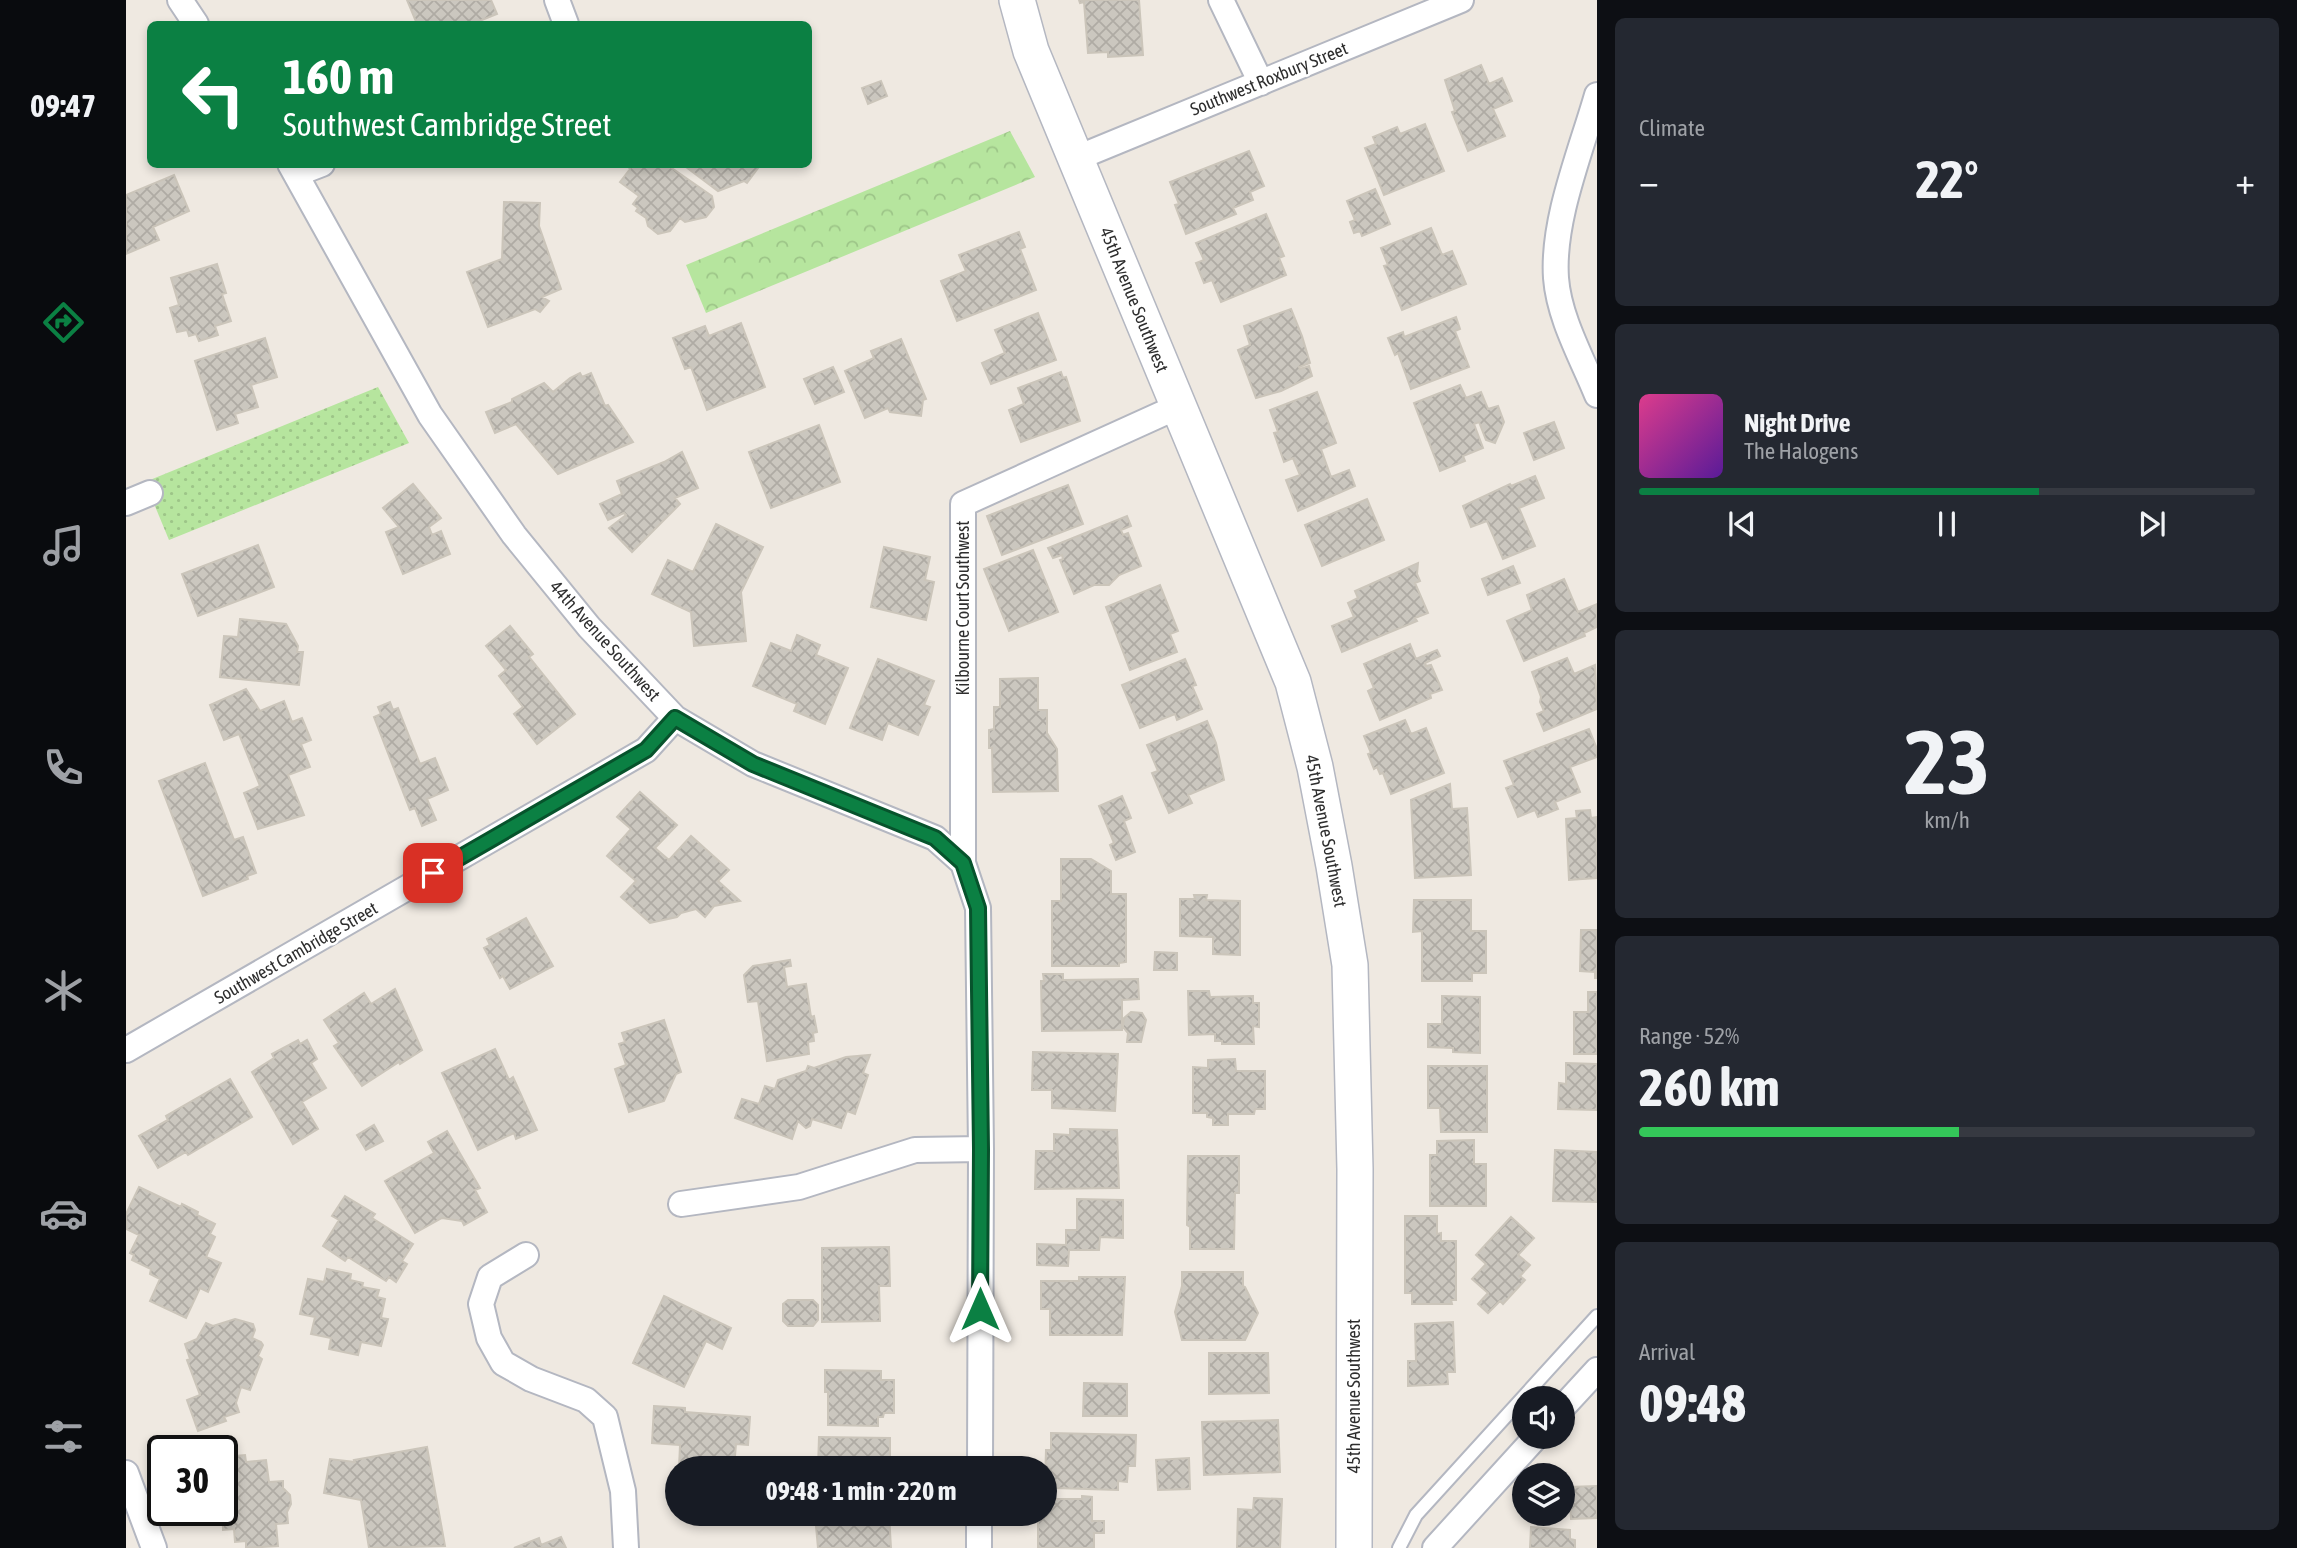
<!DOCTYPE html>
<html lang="en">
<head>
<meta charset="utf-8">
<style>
	body { margin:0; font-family:"Asap Condensed",sans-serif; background:#242831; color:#f1f3f6; height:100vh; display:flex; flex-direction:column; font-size:26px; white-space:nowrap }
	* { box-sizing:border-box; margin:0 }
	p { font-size:23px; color:#9ea1a6 }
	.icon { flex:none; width:38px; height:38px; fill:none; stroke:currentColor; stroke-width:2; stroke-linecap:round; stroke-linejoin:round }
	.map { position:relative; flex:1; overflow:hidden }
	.panel { display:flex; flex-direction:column; gap:18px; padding:18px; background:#0d0f14; width:700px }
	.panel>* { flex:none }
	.hud { position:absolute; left:21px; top:21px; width:665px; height:147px; border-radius:10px; box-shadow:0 4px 10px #0003; background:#0b8043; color:#fff; overflow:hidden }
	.fabs { position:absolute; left:1386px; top:1386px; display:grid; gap:14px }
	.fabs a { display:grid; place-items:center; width:63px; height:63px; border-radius:50%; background:#171b24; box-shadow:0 4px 10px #0003; font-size:35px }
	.speed { position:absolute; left:21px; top:1435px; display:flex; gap:14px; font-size:35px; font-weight:700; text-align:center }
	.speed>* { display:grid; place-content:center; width:91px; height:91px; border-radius:50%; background:#171b24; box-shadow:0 4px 10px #0003; line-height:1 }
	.speed .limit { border:4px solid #111; border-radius:10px; background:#fff; color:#111 }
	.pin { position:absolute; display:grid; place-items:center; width:60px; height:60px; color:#fff; margin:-30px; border-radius:14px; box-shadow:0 4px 10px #0006 }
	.me { position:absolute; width:77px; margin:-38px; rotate:0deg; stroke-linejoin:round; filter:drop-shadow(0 0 5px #0008) }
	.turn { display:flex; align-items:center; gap:24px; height:147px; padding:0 21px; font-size:32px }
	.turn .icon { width:91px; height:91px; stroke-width:2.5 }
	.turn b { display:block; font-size:49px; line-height:60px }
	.big { font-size:52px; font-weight:700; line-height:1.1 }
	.panel .widget { flex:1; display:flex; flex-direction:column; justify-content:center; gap:10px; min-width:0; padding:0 24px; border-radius:10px; background:#242831 }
	.panel .dial { align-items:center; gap:0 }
	.dial b { font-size:91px; line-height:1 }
	.song { display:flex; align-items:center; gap:21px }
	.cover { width:84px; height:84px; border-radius:10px; background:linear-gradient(135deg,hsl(330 70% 55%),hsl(270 70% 35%)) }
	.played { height:7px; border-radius:4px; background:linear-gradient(90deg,#0b8043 65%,#363941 65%) }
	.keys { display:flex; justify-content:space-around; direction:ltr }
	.heat { display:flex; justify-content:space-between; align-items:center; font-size:38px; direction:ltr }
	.charge { height:10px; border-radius:5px; background:linear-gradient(90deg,#34c759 52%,#363941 0) }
	.trip { position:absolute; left:539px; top:1456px; width:392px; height:70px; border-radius:35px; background:#171b24; box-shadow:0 4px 10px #0003; font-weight:700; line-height:70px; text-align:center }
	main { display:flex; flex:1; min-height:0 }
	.tab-bar { display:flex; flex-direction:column; width:126px; justify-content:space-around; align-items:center; background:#090b0e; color:#9ea1a6 }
	.tab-bar .icon { width:49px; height:49px }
	.tab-bar .on { color:#0b8043 }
	.tab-bar b { font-size:32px; color:#f1f3f6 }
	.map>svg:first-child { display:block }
	.grass { fill:url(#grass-dots) }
	.forest { fill:url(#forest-crowns) }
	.building { fill:url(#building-cross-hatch); stroke:#cbc5ba; stroke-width:2 }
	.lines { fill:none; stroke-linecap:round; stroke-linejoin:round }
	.lane-casing { stroke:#b4b7c1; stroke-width:16 }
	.street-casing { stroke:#b4b7c1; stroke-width:28 }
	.secondary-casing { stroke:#b4b7c1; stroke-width:38 }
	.lane { stroke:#fff; stroke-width:12 }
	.street { stroke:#fff; stroke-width:24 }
	.secondary { stroke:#fff; stroke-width:35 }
	.route-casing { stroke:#07532c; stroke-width:18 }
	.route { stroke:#0b8043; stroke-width:12 }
	.labels { text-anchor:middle; stroke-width:5; stroke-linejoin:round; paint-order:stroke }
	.street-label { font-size:18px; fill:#2e2e2e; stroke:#fff }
</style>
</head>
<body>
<main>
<nav class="tab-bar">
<b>09:47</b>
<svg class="icon on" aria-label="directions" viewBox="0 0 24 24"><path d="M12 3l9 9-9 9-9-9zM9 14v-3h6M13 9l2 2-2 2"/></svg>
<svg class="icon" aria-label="music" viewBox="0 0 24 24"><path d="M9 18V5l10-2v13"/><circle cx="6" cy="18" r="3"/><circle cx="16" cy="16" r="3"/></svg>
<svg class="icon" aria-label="phone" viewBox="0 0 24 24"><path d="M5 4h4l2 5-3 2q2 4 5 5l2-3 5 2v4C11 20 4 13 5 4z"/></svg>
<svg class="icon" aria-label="climate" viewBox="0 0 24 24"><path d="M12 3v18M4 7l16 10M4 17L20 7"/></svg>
<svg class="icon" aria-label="car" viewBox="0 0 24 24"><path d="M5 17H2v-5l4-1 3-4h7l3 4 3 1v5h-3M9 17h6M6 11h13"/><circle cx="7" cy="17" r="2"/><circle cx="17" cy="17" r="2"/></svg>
<svg class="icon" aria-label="filters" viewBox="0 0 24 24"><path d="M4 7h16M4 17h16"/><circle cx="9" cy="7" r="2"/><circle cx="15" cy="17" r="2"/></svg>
</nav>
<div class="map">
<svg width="1471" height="1548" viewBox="0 0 1471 1548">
	<defs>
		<pattern id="grass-dots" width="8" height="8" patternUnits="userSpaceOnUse" patternTransform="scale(1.75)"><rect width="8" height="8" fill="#b6e59e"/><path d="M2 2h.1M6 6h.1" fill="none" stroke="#9dc588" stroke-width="1.8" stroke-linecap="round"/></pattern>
		<pattern id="forest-crowns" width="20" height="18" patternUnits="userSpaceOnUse" patternTransform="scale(1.75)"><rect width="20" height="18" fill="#b6e59e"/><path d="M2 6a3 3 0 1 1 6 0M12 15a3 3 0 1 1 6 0" fill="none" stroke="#9dc588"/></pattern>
		<pattern id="building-cross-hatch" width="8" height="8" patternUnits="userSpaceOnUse" patternTransform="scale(1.75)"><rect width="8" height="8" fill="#cbc7bf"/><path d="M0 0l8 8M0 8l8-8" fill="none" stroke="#afaba4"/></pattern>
	</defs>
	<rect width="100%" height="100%" fill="#efe9e1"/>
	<path class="grass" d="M252 387 283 443 43 540 19 482Z"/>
	<path class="forest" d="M884 131 909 177 580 313 560 265Z"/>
	<path class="building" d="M281 0H365L371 14 346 24H291Z
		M953 0H1013L1017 55 982 57V52L962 53 958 2 954 3Z
		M1355 65 1363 84 1376 78 1386 101 1367 109 1379 136 1342 151 1326 112 1329 111 1319 80Z
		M755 81 761 96 742 104 736 88Z
		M1299 124 1318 171 1258 195 1239 148 1250 144 1247 137 1271 127 1274 134Z
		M1123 151 1138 186 1124 192 1127 200 1107 208 1110 214 1060 234 1049 205 1053 204 1044 182Z
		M540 164 586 196 588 207 580 217 559 222 554 218 544 231 532 234 522 226 520 218 510 211 512 208 507 204 513 196 494 182 504 169 500 164Z
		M556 164H635L621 183 618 181 592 191Z
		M48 175 63 211 27 227 33 240 0 254V195Z
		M1249 189 1264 224 1236 236 1234 231 1228 233 1224 222 1229 220 1221 201Z
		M378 202 414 203 413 226 435 289 416 297 423 301 414 312 409 309 362 327 341 272 376 259Z
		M1140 214 1158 256 1153 258 1160 275 1095 302 1086 280 1078 283 1070 263 1078 260 1070 243Z
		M1305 228 1316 255 1326 251 1340 284 1276 310 1258 266 1262 265 1255 248Z
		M893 232 899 247 894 249 910 290 831 321 815 281 840 271 833 255Z
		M91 264 100 293 96 294 105 321 89 326 92 335 73 341 70 334 63 336 61 330 51 332 44 308 53 305 45 278Z
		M1165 309 1176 336 1184 363 1173 367 1174 369 1183 366 1186 376 1155 391 1130 398 1112 350 1124 345 1118 326Z
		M912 313 930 360 865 384 856 363 879 353 869 330Z
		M1330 317 1334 329 1329 331 1343 367 1285 389 1272 353 1269 355 1262 338 1277 332 1278 337Z
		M615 323 639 387 581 410 565 367 559 369 547 338 579 326 583 336Z
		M139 338 151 377 125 385 132 407 109 414 112 423 91 430 69 361Z
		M775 339 800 399 797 400 795 416 764 412 762 408 739 418 719 371 748 358 745 351Z
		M707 367 718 392 689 404 678 379Z
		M935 372 937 378 940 377 954 421 895 442 883 410 898 404 892 388Z
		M454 373 456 377 465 373 479 406 482 405 507 442 432 474 390 424 369 433 360 412 386 402V399L418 383 427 392 444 378Z
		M1334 385 1340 398 1355 392 1362 409 1372 406 1378 422 1369 443 1360 440 1353 422 1348 424 1357 448 1337 456 1339 461 1314 471 1288 403Z
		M1191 392 1210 443 1195 449 1205 477 1223 470 1229 486 1172 511 1160 480 1174 475 1167 458 1158 462 1148 433 1152 432 1144 410Z
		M1428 422 1438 448 1408 460 1398 433Z
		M693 425 714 482 645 508 623 452Z
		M556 452 572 488 549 498 554 504 506 552 483 528 500 515 498 513 482 520 474 504 496 494 491 481 538 462Z
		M1409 476 1418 498 1393 508 1409 546 1377 559 1361 521 1345 527 1337 506 1384 484 1385 486Z
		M287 484 315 518 303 527 306 535 315 531 324 554 277 574 260 532 273 527 257 508Z
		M942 485 957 524 876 555 861 516Z
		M1241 499 1258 540 1196 566 1179 525Z
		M1001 516 1005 526 995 530 997 535 1002 533 1015 566 993 575 983 585H968L948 594 934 560 937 559 936 555 927 558 922 548Z
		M590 524 637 547 615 592 620 641 568 646 565 612 526 594 542 560 567 572Z
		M132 545 148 587 72 616 56 574Z
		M758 547 804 557 799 580 808 582 800 620 745 607Z
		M907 550 932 612 883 631 858 569Z
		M1292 563 1291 574 1294 581 1289 583 1302 613 1289 618 1291 621 1216 652 1206 626 1228 617 1222 603 1232 598 1229 591Z
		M1387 566 1394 583 1362 595 1356 579Z
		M1438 579 1452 612 1471 604V627L1458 633 1459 636 1398 661 1381 621 1406 610 1401 595Z
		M1034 585 1052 631 1044 634 1051 652 1004 670 980 607Z
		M114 619 160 624 172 646 171 652H177L173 685 94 677 98 636 112 637Z
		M384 626 407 654 403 657 449 714 411 744 388 714 397 707 373 676 380 670 360 646Z
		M671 635 694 645 690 655 722 668 699 724 668 711 671 704 627 686 645 643 665 651Z
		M1284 644 1290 659 1311 650 1314 656 1299 663 1300 666 1305 665 1316 690 1304 694 1305 698 1254 720 1242 691 1248 688 1238 664Z
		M1441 658 1448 674 1469 665 1471 709 1418 731 1411 714 1418 711 1414 702 1415 697 1406 672Z
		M752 659 808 681 798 705 804 707 792 735 762 723 756 740 724 728Z
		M1059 659 1070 685 1066 686 1076 709 1051 720 1049 714 1014 728 996 685Z
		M912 678V710H921V733L931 749 932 791 867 792 866 748H863V730L868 729V707H874V679Z
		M120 689 134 711 158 701 166 722 176 718 185 740 175 744 184 767 162 775 178 815 132 829 118 793 134 786 113 734 98 740 84 705Z
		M264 702 267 710 272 708 294 764 309 758 322 790 301 799 310 820 296 826 289 808 284 810 248 717 255 714 252 707Z
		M1279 720 1285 734 1300 728 1318 773 1265 794 1257 773 1254 774 1251 767 1248 769 1242 754 1245 753 1238 736Z
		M1081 721 1090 743 1098 780 1062 795 1066 803 1043 813 1026 773 1032 771 1021 745Z
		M1463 729 1471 749V757L1444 767 1454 792 1429 802 1432 809 1412 817 1409 810 1392 817 1380 788 1388 785 1378 761Z
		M79 763 108 840 117 837 130 873 121 876 122 879 77 896 33 781Z
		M1324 784 1326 809 1341 808 1345 875 1289 878 1285 800Z
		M514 792 551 825 529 848 543 860 565 836 603 870 592 881 614 901 588 906 579 917 570 909 555 913 551 917 524 923 495 897 510 881 481 856 505 829 491 817Z
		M996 796 1005 818 998 821 1009 852 990 860 984 845 988 843 973 806Z
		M1464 810 1465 818 1471 817V878L1443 880 1440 819 1451 818 1450 811Z
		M935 859H965L985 871V894H1000V962L993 963V966H926V901H935Z
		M1068 895H1081L1080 900 1114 901V955L1087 954V937L1054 936V899H1069Z
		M1288 900H1345V931H1360V973H1346V981H1296V931L1287 932Z
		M400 918 427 966 384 989 377 976 374 978 358 948 364 945 361 939Z
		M1455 930H1471V978H1469V972L1454 971Z
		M1029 952 1051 953V970H1028Z
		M664 960 665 966 658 967 661 987 680 984 685 1017 688 1016 691 1032 687 1033 688 1041 682 1042 683 1054 641 1061 632 1001 622 1002 618 975 627 966Z
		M917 974H937V980L1012 979 1013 999 996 1000V1030L916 1031 915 981H918Z
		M269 989 296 1050 274 1064 273 1062 236 1086 208 1046 213 1043 198 1020 238 993 245 1004Z
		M1062 991H1083L1084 997 1127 996V1003H1133V1027L1127 1026 1128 1044H1096V1041H1089V1034L1063 1035Z
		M1462 992H1471V1054H1448V1012H1462Z
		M1316 996 1354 997V1053L1327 1052V1048L1302 1047V1024H1316Z
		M1005 1012 1016 1013 1020 1020 1015 1042H1001L1002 1033 997 1027 998 1018Z
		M538 1020 555 1072 550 1074 538 1101 503 1112 489 1069 500 1065 493 1044 499 1042 496 1033Z
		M172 1040 174 1044 181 1040 191 1059 185 1063 200 1088 176 1102 192 1129 167 1144 126 1072 148 1058 146 1054Z
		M369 1049 383 1080 387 1077 411 1130 390 1139 388 1133 352 1150 316 1073Z
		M907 1052 992 1054 989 1111 926 1108V1090H906Z
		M744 1055 737 1073 742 1075 729 1114 721 1111 715 1128 686 1119 684 1126 680 1128 672 1121 666 1139 609 1118 616 1099 633 1104 639 1086 649 1089 652 1080 680 1071 682 1066 688 1068 720 1057Z
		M1109 1059 1110 1071H1139V1109H1129L1128 1114H1102V1125H1087V1118L1081 1117V1113H1067V1067L1082 1068V1060Z
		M1440 1063 1471 1064V1110L1432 1109 1433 1083 1440 1084Z
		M1302 1066H1361V1132H1315L1314 1108H1302Z
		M104 1079 126 1117 62 1155 60 1152 32 1168 13 1136 42 1120 40 1116Z
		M248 1125 257 1141 240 1150 231 1135Z
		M944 1129 991 1130 993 1188 909 1189 910 1151H928V1134L944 1135Z
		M321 1131 354 1188 349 1190 361 1212 338 1225 336 1221 316 1218 289 1233 259 1181 308 1153 302 1142Z
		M1348 1140V1164H1360V1206H1304V1155H1311V1141Z
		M1429 1150 1471 1152V1202L1427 1201Z
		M1062 1156H1113V1193H1109L1108 1249H1064V1227L1061 1225Z
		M13 1187 55 1207 56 1204 72 1212 71 1215 89 1224 84 1234 89 1237 80 1257 95 1263 82 1292 74 1288 60 1318 24 1301 34 1279 24 1274 25 1269 6 1260 8 1255 4 1253 13 1235 0 1229V1214Z
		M219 1196 249 1214 246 1218 287 1244 276 1261 281 1264 270 1282 263 1277 260 1281 222 1257 219 1261 197 1246 213 1220 206 1216Z
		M951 1199 997 1200V1238L974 1237 973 1250H943L942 1266 911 1265V1244L940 1245V1230H951Z
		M1279 1216H1311V1234L1315 1233V1241H1330V1300H1325L1326 1304H1286V1293H1279Z
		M1385 1217 1408 1238 1392 1255 1404 1265 1394 1276 1399 1280 1377 1304 1374 1301 1362 1313 1352 1304 1362 1293 1346 1279 1360 1264 1350 1255Z
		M763 1247 764 1286H753L754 1321 696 1322V1248Z
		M201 1269 225 1274 224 1280 237 1283 236 1287 253 1290 251 1297 259 1299 255 1318 262 1319 255 1346 235 1342 232 1355 203 1349 205 1338 185 1334 189 1317 174 1314 182 1279 198 1282Z
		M1056 1272H1117V1286L1119 1287 1132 1313 1119 1340H1056L1049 1312 1056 1286Z
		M953 1277H999L996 1335H924V1309H915V1281H953Z
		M538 1296 605 1328 596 1349 580 1341 558 1387 507 1363Z
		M662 1300H687L692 1305V1320L687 1326H662L657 1321V1304Z
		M109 1319 127 1324 129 1330 126 1338 135 1342 137 1345 132 1356 136 1359 124 1390 115 1387 110 1403 113 1412 98 1417 100 1421 72 1431 61 1400 74 1395 61 1360 64 1359 59 1344 71 1339 80 1323 87 1326Z
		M1327 1322 1329 1372H1321L1322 1384 1282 1386V1361H1290L1289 1324Z
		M1083 1353H1142L1143 1393 1083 1394Z
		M699 1370 755 1371V1380H768V1413H758L757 1417H752V1426L702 1425V1392H699Z
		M958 1383 1001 1384V1416H957Z
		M528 1406 559 1408V1412L624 1417 622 1445 610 1444 608 1468H553L554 1445 526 1443Z
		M1152 1420 1154 1472 1078 1475 1076 1422Z
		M925 1433 1010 1435 1009 1466H1002L1001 1482 992 1481V1490L929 1488 930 1482 919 1481 920 1450H925Z
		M693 1437 764 1438V1468H692Z
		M301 1447 319 1546 243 1548 235 1500 198 1493 204 1459 229 1462 228 1460Z
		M119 1455 120 1462 140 1460 143 1482 157 1481V1488L164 1495 165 1504 161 1512 162 1523 150 1524 152 1546 120 1548V1541L109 1542 108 1529 97 1530 96 1486H101L98 1457Z
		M1063 1458 1064 1489 1032 1490 1030 1460Z
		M1471 1486V1518L1445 1519 1443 1487Z
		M956 1496 966 1497V1521H978V1533H968V1548H912V1514H919V1499H956Z
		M1128 1498 1156 1499 1154 1548H1111L1112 1509 1127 1510Z
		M763 1514 765 1548H692L689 1515Z
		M1405 1527 1444 1530V1539L1449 1540V1548H1404Z
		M435 1537 440 1548H388L413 1538 415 1545Z"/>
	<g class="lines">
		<defs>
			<path id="lane" d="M1273 1548 1290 1515 1471 1316"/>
			<path id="street" d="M54 0 70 24
				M431 0 440 24
				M1095 0 1135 83
				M1471 95C1455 151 1426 220 1430 278 1433 318 1456 358 1471 395
				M951 158 1335 0
				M164 164 304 415 388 535 463 627 549 718 627 764 809 838 837 863 852 908 855 1149 854 1468
				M170 174 196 164
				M0 503 24 493
				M837 863V504L1051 407
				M0 1050 520 750 549 718
				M555 1204 673 1187 789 1150 855 1149
				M400 1255 364 1277 355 1304 363 1338 377 1363 405 1379 460 1400 479 1417 497 1491 500 1548
				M1437 1407 1471 1370
				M0 1473 28 1548
				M853 1548V1514
				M1309 1548 1410 1437"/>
			<path id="secondary" d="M891 0 905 51 1167 682 1189 767 1208 866 1224 965 1229 1169 1228 1548"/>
		</defs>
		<use href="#lane" class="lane-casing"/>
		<use href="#street" class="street-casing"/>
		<use href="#secondary" class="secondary-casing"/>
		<use href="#lane" class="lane"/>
		<use href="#street" class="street"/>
		<use href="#secondary" class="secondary"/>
	</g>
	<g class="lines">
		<defs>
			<path id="route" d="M307 873 520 750 549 718 627 764 809 838 837 863 852 908 855 1149 854 1309"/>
		</defs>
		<use href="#route" class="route-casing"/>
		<use href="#route" class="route"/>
	</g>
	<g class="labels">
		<g class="street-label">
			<text transform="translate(1143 79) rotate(-22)" y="6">Southwest Roxbury Street</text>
			<text transform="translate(1008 300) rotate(68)" y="6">45th Avenue Southwest</text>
			<text transform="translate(837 608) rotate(-90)" y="6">Kilbourne Court Southwest</text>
			<text transform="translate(479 641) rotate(48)" y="6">44th Avenue Southwest</text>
			<text transform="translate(1200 831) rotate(79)" y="6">45th Avenue Southwest</text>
			<text transform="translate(170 953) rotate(-30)" y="6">Southwest Cambridge Street</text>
			<text transform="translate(1228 1396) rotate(-90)" y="6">45th Avenue Southwest</text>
		</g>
	</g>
</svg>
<div class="fabs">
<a><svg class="icon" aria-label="sound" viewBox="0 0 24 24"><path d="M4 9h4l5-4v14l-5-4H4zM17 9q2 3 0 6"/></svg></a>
<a><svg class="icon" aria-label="layers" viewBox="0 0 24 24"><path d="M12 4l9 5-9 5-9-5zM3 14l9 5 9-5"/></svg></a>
</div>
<div class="speed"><div class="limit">30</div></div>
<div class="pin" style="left:307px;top:873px;background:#d93025"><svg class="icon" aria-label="arrive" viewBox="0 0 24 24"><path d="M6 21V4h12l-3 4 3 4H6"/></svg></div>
<svg class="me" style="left:854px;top:1309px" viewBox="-20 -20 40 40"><path d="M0-17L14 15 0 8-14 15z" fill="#0b8043" stroke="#fff" stroke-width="4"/></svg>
<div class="trip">09:48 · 1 min · 220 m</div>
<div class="hud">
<div class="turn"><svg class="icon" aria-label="left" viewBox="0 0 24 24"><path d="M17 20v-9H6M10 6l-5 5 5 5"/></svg><div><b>160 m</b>Southwest Cambridge Street</div></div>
</div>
</div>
<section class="panel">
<div class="widget"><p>Climate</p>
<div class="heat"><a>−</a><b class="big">22°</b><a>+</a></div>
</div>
<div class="widget">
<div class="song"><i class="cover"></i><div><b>Night Drive</b><p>The Halogens</p></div></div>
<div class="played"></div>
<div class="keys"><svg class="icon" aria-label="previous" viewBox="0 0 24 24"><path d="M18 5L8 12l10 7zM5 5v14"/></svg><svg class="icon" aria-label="pause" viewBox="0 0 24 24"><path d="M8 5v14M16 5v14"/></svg><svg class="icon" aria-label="next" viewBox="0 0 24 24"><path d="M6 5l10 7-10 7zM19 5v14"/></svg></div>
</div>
<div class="widget dial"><b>23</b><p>km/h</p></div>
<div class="widget"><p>Range · 52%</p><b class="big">260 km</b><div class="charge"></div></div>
<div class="widget"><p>Arrival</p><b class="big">09:48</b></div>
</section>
</main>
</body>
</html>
